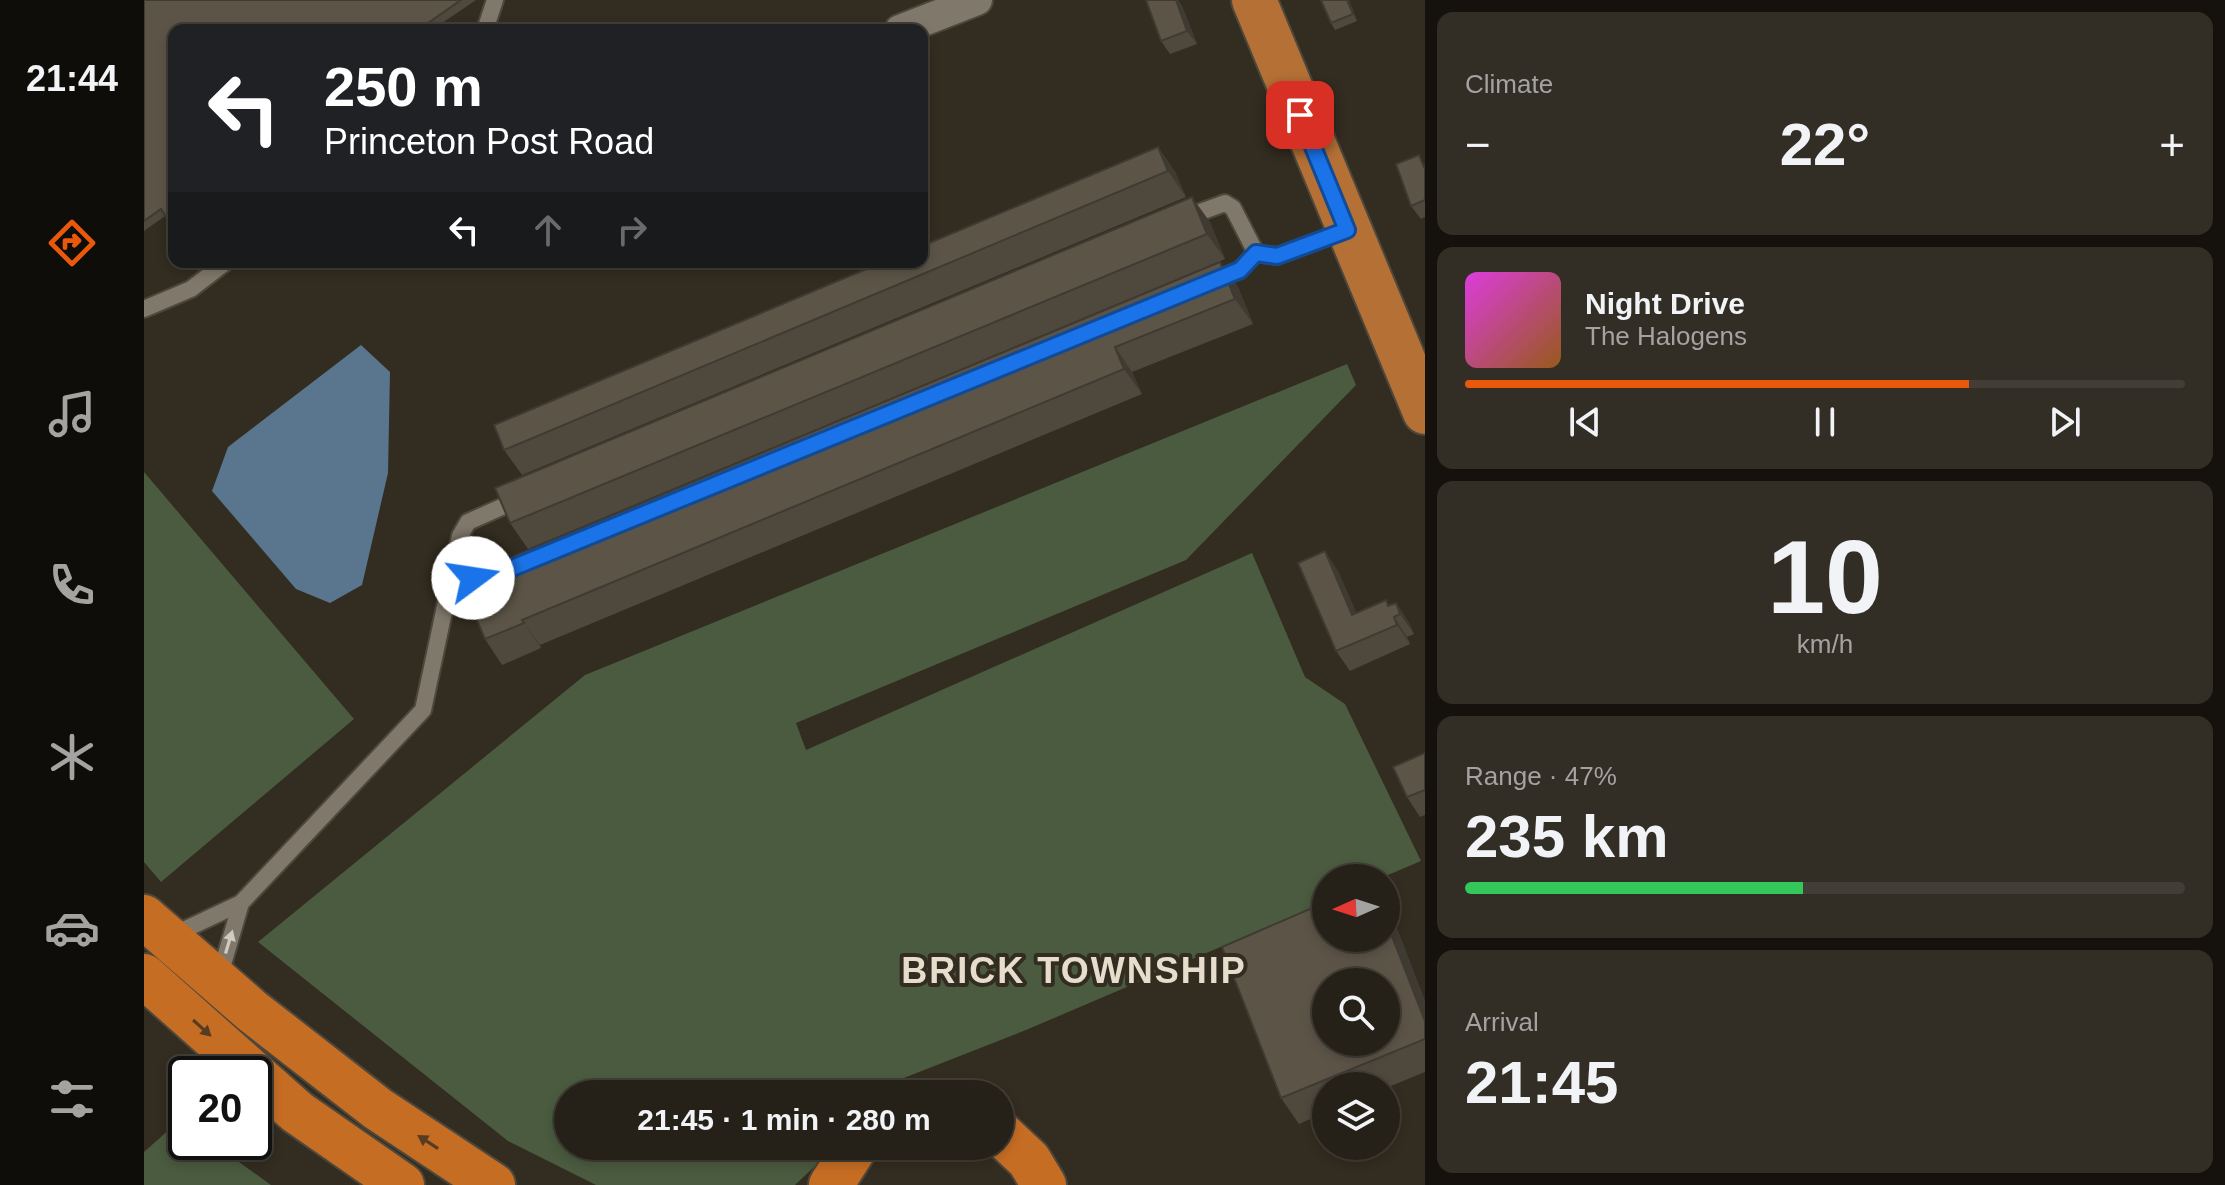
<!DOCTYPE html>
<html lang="en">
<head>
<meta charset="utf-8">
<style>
	body { margin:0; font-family:Arial,sans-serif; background:#322e25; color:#f1f3f6; height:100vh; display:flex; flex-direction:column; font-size:30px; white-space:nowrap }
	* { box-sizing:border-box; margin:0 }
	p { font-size:26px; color:#a4a3a2 }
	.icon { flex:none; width:44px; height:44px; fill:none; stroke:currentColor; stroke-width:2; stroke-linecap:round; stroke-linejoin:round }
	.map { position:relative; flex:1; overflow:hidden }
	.panel { display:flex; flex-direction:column; gap:12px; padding:12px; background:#15120d; width:800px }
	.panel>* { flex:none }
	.guide { position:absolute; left:24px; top:24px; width:760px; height:244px; border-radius:16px; box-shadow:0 4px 12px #0003,0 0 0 2px #423e37; background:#202124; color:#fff; overflow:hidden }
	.needle { width:52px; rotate:267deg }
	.tools { position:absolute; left:1168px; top:864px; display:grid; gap:16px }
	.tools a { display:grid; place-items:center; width:88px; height:88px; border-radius:50%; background:#262118; box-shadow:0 4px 12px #0003,0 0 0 2px #423e37; font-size:40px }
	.speed { position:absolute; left:24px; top:1056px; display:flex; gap:16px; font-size:40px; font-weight:700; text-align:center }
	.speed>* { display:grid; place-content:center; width:104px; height:104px; border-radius:50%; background:#262118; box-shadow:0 4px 12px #0003,0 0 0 2px #423e37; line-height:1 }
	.speed .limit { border:4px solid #111; border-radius:12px; background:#fff; color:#111 }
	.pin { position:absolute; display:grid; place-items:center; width:68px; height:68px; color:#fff; margin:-34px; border-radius:16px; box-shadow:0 4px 12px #0006 }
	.me { position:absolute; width:88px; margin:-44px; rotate:76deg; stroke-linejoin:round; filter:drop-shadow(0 0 6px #0008) }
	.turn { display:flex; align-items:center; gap:28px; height:168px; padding:0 24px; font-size:36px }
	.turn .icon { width:104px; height:104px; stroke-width:2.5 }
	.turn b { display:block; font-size:56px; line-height:68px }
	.lanes { display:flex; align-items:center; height:76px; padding:0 24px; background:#0003; justify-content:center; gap:40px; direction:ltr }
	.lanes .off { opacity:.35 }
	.big { font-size:60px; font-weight:600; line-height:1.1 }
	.panel .card { flex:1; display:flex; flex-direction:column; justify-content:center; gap:12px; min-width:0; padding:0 28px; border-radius:16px; background:#322e25 }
	.panel .dial { align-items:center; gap:0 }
	.dial b { font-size:104px; line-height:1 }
	.song { display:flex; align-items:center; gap:24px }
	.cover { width:96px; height:96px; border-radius:12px; background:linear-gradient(135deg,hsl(300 70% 55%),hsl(30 70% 35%)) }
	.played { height:8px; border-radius:4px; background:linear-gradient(90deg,#ea580c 70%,#423e37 70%) }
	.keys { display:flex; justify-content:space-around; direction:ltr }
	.heat { display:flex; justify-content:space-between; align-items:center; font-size:44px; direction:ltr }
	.charge { height:12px; border-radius:6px; background:linear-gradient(90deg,#34c759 47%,#423e37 0) }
	.trip { position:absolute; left:410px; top:1080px; width:460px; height:80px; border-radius:40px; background:#262118; box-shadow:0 4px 12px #0003,0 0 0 2px #423e37; font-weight:600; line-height:80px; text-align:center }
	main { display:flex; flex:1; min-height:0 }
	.tabs { display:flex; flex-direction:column; width:144px; justify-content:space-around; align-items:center; background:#0f0d0a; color:#a4a3a2 }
	.tabs .icon { width:56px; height:56px }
	.tabs .selected { color:#ea580c }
	.tabs b { font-size:36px; color:#f1f3f6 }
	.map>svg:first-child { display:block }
	.green { fill:#4a5b3f }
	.water { fill:#59768e }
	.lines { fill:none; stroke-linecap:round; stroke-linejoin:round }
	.service-casing { stroke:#4d473c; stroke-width:20 }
	.minor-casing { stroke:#4d473c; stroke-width:34 }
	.primary-casing { stroke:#4d473c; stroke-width:48 }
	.trunk-casing { stroke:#4d473c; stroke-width:48 }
	.service { stroke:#80786a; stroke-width:16 }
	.minor { stroke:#80786a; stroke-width:30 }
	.primary { stroke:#b57036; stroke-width:44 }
	.trunk { stroke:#c66d24; stroke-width:44 }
	.wall { fill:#4f483d }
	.shaded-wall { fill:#403b32 }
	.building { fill:#5c5447; stroke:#403b32; stroke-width:2; fill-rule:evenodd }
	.oneway { fill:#d0cac1 }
	.oneway2 { fill:#583c21 }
	.route-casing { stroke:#114b97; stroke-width:20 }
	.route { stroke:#1a73e8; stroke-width:14 }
	.labels { text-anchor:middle; stroke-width:8; stroke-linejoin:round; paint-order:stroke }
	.district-label { font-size:36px; font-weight:bold; letter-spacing:2px; fill:#e6ddcd; stroke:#332c20 }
</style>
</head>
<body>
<main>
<nav class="tabs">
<b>21:44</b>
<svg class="icon selected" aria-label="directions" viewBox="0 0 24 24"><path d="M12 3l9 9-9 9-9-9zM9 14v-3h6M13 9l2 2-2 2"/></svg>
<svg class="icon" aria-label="music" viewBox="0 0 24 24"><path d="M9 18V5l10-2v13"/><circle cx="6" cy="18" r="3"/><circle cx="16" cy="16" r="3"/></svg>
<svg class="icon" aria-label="phone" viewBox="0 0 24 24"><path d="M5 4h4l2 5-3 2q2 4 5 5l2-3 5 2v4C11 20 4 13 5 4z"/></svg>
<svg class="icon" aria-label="climate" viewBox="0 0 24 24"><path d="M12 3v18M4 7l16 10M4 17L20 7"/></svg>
<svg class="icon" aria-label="car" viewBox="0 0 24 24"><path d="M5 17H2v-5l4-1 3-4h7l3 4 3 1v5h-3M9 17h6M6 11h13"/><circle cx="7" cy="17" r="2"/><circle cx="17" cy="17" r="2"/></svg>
<svg class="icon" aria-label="filters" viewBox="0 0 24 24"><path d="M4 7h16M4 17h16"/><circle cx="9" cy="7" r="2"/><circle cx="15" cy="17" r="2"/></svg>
</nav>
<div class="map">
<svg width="1281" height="1185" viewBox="0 0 1281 1185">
	<rect width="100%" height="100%" fill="#332c20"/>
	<path class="green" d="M1203 364 1212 385 1042 560 652 723 662 750 1108 553 1161 677 1201 704 1277 861 1237 878H1182V902L882 1030 719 1094H424V1146H692L651 1185H452L364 1141 114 942 441 675Z
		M0 472 210 719 17 882 0 862Z
		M36 1120 42 1124V1142H67L127 1185H0V1152Z"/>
	<path class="water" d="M217 345 246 372 244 473 218 585 186 603 152 589 68 491 84 447Z"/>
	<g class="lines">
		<defs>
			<path id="service" d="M341 30 351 0
				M1040 218 1081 203 1089 208 1112 253 1133 256 1203 230
				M1064 283 1096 270 1112 253
				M0 309 47 289 82 262
				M27 936 97 903 279 710 316 536 324 522 378 498
				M75 978 97 903"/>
			<path id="minor" d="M756 30 833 0"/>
			<path id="primary" d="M1110 0 1281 412"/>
			<path id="trunk" d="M0 917 108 1011 234 1109 349 1185
				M0 976 153 1112 258 1185
				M856 1133 885 1160 900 1185
				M687 1185 712 1146"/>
		</defs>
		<use href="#service" class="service-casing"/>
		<use href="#minor" class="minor-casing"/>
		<use href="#primary" class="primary-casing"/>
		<use href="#trunk" class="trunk-casing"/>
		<use href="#service" class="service"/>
		<use href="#minor" class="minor"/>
		<use href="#primary" class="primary"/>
		<use href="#trunk" class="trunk"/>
	</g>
	<path class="wall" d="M0 0H332L288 30H30L21 216 0 231Z
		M1002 0H1034L1038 6 1053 44 1026 54 1017 41Z
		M1205 0 1213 21 1191 30 1187 23Z
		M1014 147 1031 172 1042 197 378 475 360 450Z
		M1281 163V217L1277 219 1267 206Z
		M1066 222 1081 259 384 549 366 523Z
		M1076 262 1094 287 1109 324 988 372 998 394 396 645 397 648 358 665 341 639 355 563Z
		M1194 571 1212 613 1242 600 1246 606 1252 603 1265 623 1270 634 1263 637 1266 644 1206 671 1192 651Z
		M1281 753V815L1276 817 1263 797Z
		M1245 908 1281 1001V1072L1242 1088V1086H1182V1112L1155 1124 1137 1098Z"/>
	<path class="shaded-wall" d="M1032 0H1034L1038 6 1053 44 1043 31Z
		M1203 0H1205L1213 21 1209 14Z
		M1014 147 1031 172 1042 197 1024 171Z
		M1048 197 1066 222 1081 259 1063 234Z
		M1076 262 1094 287 1109 324 1091 299Z
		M971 347 988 372 998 394 980 369Z
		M1181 551 1194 571 1222 634 1208 615Z
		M1252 603 1265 623 1270 634 1256 614Z
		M1250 617 1263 637 1266 644 1253 625Z
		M378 620 396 645 397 648 380 623Z
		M1242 904 1245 908 1281 1001V1021L1242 921Z"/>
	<path class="building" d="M0 0H317L274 30H30V229L17 209 0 221Z
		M1002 0H1032L1043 31 1017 41Z
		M1177 0H1203L1209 14 1187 23Z
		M1014 147 1024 171 360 450 350 425 739 262H778V246Z
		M1275 155 1280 167 1281 166V200L1267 206 1252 164Z
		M1048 197 1063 234 366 523 351 488Z
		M1076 262 1091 299 971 347 980 369 378 620 380 623 341 639 314 576 353 560 354 563Z
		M1181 551 1208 615 1242 600 1244 606 1252 603 1256 614 1250 617 1253 625 1192 651 1154 563Z
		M1281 753V790L1263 797 1249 767Z
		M1182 902V938H1242V921L1281 1021V1039L1137 1098 1078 947ZM1182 982H1242V1042H1182Z"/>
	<defs><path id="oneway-solid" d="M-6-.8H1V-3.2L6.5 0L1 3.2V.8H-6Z" transform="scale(2)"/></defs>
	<use class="oneway" href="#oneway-solid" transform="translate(85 942) rotate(-73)"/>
	<g class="oneway2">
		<use href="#oneway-solid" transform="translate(58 1028) rotate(42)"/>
		<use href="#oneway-solid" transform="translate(284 1142) rotate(-147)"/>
	</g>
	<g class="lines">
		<defs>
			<path id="route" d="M329 578 346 577 1096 270 1112 253 1133 256 1203 230 1156 115"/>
		</defs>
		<use href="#route" class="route-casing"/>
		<use href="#route" class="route"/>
	</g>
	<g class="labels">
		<g class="district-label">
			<text x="930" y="983">BRICK TOWNSHIP</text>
		</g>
	</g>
</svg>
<div class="tools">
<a><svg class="needle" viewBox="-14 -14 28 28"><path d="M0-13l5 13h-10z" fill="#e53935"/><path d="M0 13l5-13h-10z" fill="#a4a3a2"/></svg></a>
<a><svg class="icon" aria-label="search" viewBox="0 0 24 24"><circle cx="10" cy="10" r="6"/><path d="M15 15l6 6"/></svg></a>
<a><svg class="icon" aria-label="layers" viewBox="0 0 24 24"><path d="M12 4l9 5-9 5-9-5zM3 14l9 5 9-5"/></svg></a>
</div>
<div class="speed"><div class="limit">20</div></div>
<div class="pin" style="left:1156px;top:115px;background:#d93025"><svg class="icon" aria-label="arrive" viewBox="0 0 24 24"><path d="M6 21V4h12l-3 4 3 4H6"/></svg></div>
<svg class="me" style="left:329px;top:578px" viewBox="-20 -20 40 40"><circle r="19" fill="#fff"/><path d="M0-13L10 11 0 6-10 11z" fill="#1a73e8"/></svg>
<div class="trip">21:45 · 1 min · 280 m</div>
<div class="guide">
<div class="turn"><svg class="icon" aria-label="left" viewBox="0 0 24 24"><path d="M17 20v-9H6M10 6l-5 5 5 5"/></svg><div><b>250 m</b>Princeton Post Road</div></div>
<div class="lanes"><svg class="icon" aria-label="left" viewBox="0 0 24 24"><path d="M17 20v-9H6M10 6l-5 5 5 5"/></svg><svg class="icon off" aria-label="ahead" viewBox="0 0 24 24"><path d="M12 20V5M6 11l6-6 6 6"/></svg><svg class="icon off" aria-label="right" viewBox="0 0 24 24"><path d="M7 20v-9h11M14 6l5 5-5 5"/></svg></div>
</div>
</div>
<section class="panel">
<div class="card"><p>Climate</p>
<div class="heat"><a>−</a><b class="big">22°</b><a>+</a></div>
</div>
<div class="card">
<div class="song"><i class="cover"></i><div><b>Night Drive</b><p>The Halogens</p></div></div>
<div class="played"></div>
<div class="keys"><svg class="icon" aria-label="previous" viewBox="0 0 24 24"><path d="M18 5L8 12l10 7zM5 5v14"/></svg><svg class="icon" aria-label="pause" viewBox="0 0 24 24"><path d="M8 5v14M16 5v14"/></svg><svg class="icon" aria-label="next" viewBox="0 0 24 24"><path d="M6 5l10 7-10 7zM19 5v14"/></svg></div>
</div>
<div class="card dial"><b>10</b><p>km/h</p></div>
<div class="card"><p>Range · 47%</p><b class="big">235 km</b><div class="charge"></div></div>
<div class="card"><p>Arrival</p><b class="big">21:45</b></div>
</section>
</main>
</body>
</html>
